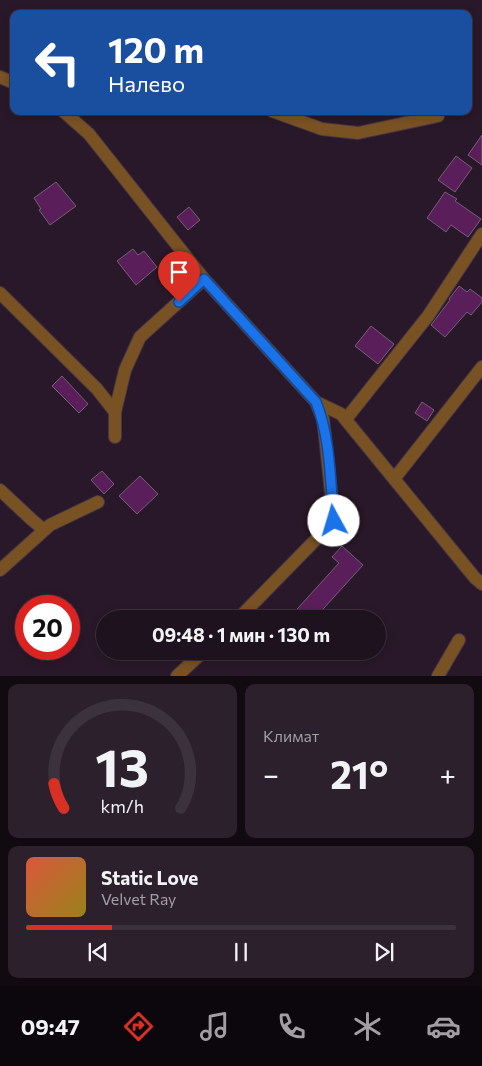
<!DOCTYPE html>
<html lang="ru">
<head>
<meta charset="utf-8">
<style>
	body { margin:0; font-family:Commissioner,sans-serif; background:#2c202c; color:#f1f3f6; height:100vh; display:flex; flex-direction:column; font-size:19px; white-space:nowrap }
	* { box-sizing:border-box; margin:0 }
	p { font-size:16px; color:#a19ea4 }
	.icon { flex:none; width:28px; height:28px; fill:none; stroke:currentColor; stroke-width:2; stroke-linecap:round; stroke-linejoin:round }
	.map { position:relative; height:676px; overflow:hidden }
	.side { display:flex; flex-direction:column; gap:8px; padding:8px; background:#110a11; flex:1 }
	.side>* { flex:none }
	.guide { position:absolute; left:10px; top:10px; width:462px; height:105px; border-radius:10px; box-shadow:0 2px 8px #0003,0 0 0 1px #3c323d; background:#1a4fa0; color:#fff; overflow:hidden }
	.speed { position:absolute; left:15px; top:595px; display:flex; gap:10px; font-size:25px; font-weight:700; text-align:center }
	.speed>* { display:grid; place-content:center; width:65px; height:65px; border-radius:50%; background:#1f121f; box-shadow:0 2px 8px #0003,0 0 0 1px #3c323d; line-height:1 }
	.speed .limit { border:8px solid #d22; background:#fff; color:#111 }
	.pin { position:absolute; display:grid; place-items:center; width:42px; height:42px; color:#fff; margin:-51px -21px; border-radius:50% 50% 50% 0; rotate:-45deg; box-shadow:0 0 5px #0007 }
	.pin .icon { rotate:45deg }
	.me { position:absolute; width:55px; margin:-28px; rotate:354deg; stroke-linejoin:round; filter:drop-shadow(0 0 4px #0008) }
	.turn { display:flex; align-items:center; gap:18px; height:105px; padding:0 15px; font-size:22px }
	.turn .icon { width:65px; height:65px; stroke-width:2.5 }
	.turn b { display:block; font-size:35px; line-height:42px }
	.big { font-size:38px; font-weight:700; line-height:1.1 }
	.side .widget { flex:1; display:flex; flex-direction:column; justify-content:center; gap:8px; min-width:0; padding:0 18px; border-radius:10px; background:#2c202c }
	.side .dial { align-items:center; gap:0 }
	.dial svg { height:130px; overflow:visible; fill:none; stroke:#3c323d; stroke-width:7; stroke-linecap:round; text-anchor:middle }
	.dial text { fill:#f1f3f6; stroke:none }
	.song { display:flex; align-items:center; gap:15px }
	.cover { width:60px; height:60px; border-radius:8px; background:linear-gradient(135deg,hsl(10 70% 55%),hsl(50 70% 35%)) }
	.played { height:5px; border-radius:2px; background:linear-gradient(90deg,#d93025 20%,#3c323d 20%) }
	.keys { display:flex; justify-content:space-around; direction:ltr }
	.heat { display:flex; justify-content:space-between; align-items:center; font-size:28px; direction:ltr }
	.side .tiles { flex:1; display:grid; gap:8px; grid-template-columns:1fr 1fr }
	.widget:last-child { grid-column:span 2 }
	.trip { position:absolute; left:96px; top:610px; width:290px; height:50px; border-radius:25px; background:#1f121f; box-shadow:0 2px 8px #0003,0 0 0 1px #3c323d; font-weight:700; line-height:50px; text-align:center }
	.menu { display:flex; height:80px; justify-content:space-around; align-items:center; background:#0c070c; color:#a19ea4 }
	.menu .icon { width:35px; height:35px }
	.menu .on { color:#d93025 }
	.menu b { font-size:22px; color:#f1f3f6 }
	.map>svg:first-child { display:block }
	.building { fill:#5a1f5b; stroke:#746074 }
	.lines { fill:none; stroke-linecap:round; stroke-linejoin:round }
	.minor-casing { stroke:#453545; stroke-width:14 }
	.minor { stroke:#795224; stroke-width:12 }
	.route-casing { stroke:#114b97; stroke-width:12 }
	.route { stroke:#1a73e8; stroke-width:9 }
</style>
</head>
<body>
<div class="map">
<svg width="482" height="676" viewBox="0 0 482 676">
	<rect width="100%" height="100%" fill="#291829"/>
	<path class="building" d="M482 135V165L468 155Z
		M456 156 472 168 455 192 438 180Z
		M56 182 76 206 50 225 39 210 41 209 34 198Z
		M445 192 457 199 455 201 481 219 468 237 451 225 446 232 427 218Z
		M189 207 200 220 188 230 177 217Z
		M133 249 138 255 144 251 157 267 136 285 117 261Z
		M459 286 467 292 470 289 482 298V302L471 315 467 312 445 337 431 325 450 300 449 299Z
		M371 326 394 344 378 364 355 346Z
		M62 376 88 404 79 413 52 386Z
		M422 402 434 410 427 421 415 413Z
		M102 471 114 484 104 494 91 480Z
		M140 476 158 494 137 514 119 496Z
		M342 546 363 565 314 619H288L339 563 332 557Z"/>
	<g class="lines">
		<defs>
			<path id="minor" d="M0 77 14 83
				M63 111 89 134 204 279 316 402 323 419 325 436 334 521 238 619
				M272 111 322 129 358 133 438 116
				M0 293 97 389 115 412V437
				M316 402 341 414 475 578 482 584
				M115 412 125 370 140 337 204 279
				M346 419 428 316 482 234
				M394 479 482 367
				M0 490 31 519 44 530
				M0 570 50 525 98 502
				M177 676 204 651
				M438 676 459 640"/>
		</defs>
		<use href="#minor" class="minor-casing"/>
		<use href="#minor" class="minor"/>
	</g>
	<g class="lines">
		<defs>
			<path id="route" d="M179 302 204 279 316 402C331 439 330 482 334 521"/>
		</defs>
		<use href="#route" class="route-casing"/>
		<use href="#route" class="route"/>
	</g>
</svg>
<div class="speed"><div class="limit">20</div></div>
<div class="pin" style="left:179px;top:302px;background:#d93025"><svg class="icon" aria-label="arrive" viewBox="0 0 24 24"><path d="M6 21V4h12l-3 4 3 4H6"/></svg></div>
<svg class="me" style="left:334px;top:521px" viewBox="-20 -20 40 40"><circle r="19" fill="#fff"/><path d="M0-13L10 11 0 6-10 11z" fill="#1a73e8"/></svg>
<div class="trip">09:48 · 1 мин · 130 m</div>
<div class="guide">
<div class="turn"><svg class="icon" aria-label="left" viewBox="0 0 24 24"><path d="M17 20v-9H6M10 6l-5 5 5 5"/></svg><div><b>120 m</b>Налево</div></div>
</div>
</div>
<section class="side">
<div class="tiles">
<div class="widget dial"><svg viewBox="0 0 100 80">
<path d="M14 69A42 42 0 1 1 86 69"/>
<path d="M14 69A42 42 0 0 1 8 54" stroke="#d93025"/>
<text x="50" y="56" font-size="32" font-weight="700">13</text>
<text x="50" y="72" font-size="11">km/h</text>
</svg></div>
<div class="widget"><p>Климат</p>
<div class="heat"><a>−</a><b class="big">21°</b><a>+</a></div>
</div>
<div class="widget">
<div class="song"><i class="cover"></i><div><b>Static Love</b><p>Velvet Ray</p></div></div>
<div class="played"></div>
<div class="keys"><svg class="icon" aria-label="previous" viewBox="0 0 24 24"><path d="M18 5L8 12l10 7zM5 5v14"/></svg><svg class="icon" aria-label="pause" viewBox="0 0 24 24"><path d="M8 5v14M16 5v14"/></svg><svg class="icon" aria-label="next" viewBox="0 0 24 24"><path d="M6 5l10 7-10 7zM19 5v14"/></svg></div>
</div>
</div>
</section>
<nav class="menu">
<b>09:47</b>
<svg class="icon on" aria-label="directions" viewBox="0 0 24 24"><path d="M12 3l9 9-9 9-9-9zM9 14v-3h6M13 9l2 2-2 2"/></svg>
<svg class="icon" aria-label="music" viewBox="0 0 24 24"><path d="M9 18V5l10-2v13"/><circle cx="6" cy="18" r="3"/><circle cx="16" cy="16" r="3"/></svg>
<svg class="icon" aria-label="phone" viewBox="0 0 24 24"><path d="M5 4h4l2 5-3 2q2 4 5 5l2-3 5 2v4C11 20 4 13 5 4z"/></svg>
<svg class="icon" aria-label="climate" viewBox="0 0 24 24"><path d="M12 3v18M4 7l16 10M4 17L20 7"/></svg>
<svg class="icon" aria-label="car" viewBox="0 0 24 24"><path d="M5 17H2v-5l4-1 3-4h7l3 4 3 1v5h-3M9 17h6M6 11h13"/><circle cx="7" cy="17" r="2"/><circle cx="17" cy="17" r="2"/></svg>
</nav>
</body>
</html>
